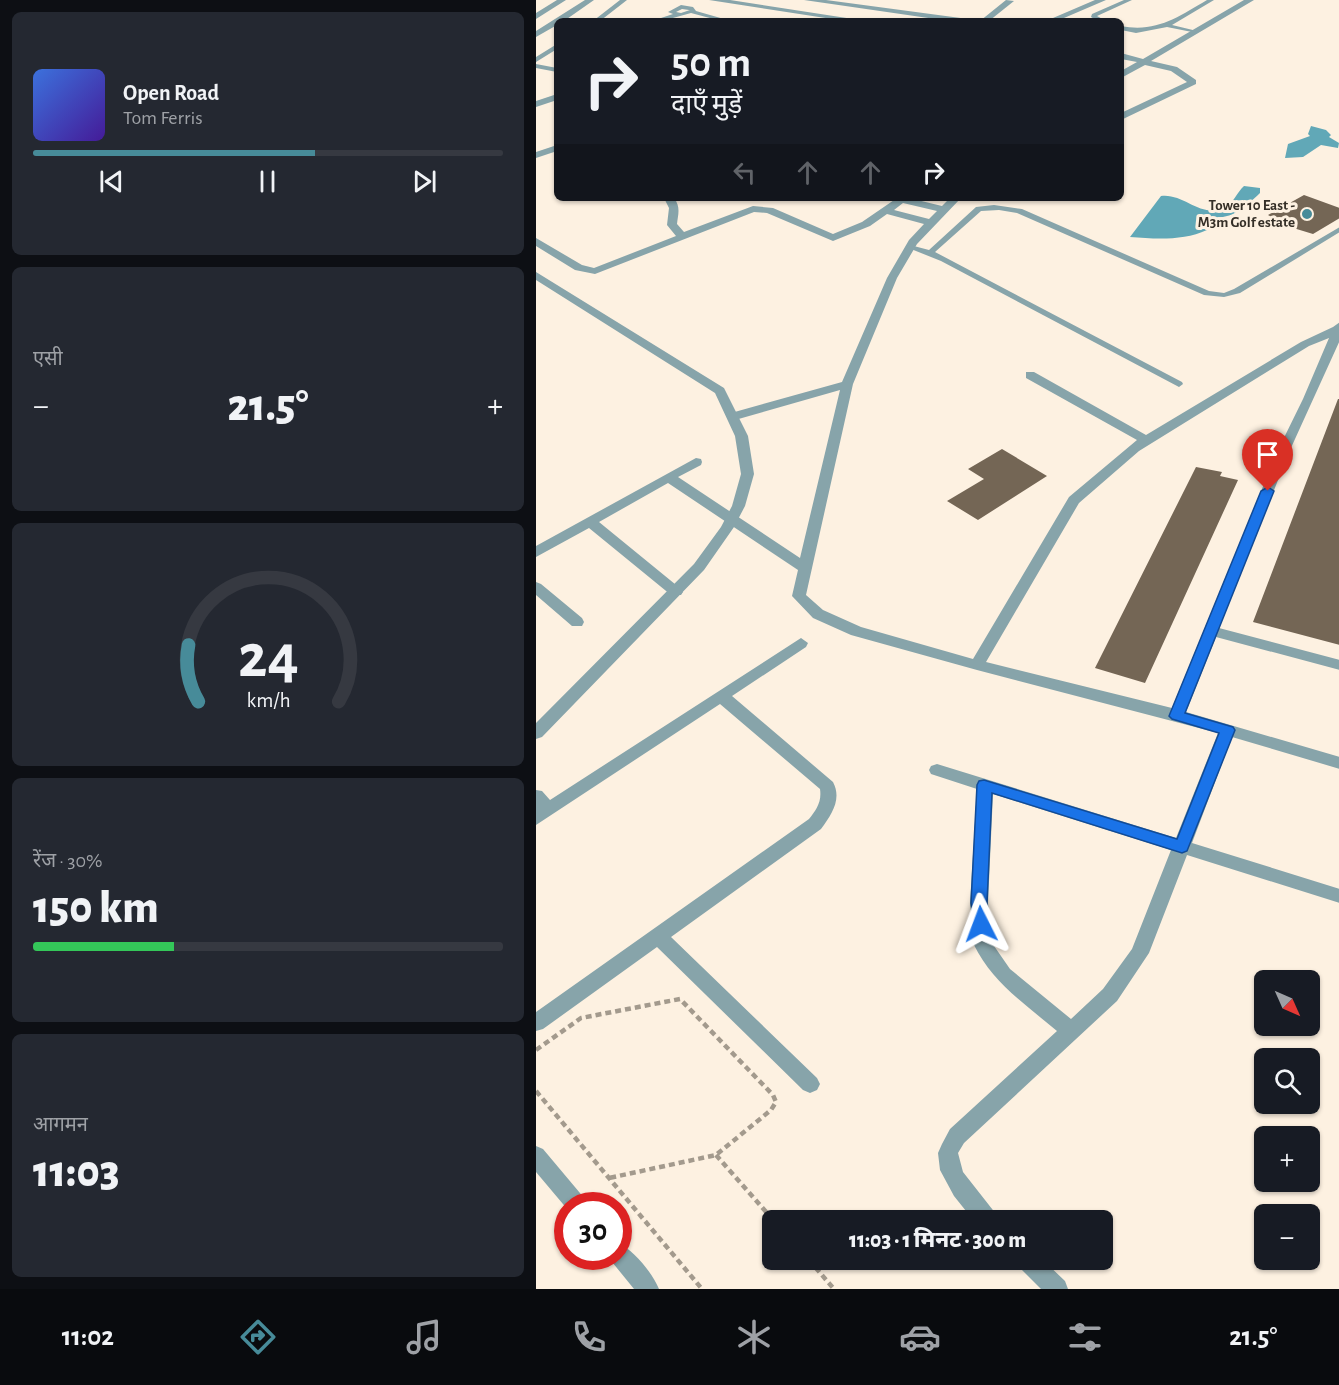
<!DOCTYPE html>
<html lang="hi">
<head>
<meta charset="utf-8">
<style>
	body { margin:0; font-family:"Alegreya Sans","Noto Sans Devanagari",sans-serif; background:#242831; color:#f1f3f6; height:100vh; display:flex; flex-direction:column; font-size:22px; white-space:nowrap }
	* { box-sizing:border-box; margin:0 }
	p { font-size:20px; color:#9ea1a6 }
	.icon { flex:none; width:33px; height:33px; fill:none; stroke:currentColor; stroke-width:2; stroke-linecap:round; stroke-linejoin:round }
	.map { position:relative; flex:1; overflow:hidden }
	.sheet { display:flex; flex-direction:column; gap:12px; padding:12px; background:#0d0f14; width:536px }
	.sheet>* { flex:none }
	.hud { position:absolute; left:18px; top:18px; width:570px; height:183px; border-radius:9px; box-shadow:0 2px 4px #0004; background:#171b24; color:#f1f3f6; overflow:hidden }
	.needle { width:39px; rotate:135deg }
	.buttons { position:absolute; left:718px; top:970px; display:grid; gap:12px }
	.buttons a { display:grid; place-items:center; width:66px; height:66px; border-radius:9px; background:#171b24; box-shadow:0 2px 4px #0004; font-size:30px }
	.speed { position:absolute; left:18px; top:1192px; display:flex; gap:12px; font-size:30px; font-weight:700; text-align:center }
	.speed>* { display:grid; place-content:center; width:78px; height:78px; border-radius:50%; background:#171b24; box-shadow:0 2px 4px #0004; line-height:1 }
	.speed .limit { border:9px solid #d22; background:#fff; color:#111 }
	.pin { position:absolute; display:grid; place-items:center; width:51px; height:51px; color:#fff; margin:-62px -26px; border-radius:50% 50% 50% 0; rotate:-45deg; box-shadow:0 0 6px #0007 }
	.pin .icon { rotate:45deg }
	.me { position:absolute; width:66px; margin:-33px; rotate:357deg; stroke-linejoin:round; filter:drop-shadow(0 0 4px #0008) }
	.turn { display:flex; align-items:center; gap:21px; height:126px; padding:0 18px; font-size:27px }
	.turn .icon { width:78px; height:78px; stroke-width:2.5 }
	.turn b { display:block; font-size:42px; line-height:51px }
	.lanes { display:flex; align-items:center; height:57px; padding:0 18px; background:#0003; justify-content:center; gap:30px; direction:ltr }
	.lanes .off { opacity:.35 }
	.big { font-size:45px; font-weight:800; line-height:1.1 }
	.sheet .widget { flex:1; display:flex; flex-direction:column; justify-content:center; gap:9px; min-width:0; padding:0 21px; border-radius:9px; background:#242831 }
	.sheet .dial { align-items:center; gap:0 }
	.dial svg { height:156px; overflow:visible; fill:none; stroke:#363941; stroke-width:7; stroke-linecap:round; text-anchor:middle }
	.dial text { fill:#f1f3f6; stroke:none }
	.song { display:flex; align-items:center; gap:18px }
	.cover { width:72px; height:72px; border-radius:9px; background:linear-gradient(135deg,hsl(220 70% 55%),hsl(260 70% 35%)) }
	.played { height:6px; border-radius:3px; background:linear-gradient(90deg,#478b99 60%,#363941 60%) }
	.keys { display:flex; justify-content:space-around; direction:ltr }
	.heat { display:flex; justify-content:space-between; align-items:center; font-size:33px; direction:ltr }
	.charge { height:9px; border-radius:4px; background:linear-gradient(90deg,#34c759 30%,#363941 0) }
	.trip { position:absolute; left:226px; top:1210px; width:351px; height:60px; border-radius:9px; background:#171b24; box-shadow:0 2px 4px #0004; font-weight:800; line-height:60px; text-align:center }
	.tab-bar { display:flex; height:96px; justify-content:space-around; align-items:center; background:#090b0e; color:#9ea1a6 }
	.tab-bar .icon { width:42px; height:42px }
	.tab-bar .selected { color:#478b99 }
	.tab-bar b { font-size:27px; color:#f1f3f6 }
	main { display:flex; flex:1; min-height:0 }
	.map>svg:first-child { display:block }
	.water { fill:#61a8b7 }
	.building { fill:#746655 }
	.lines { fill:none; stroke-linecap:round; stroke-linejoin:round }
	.path { stroke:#a39a8d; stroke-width:4.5; stroke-dasharray:6 4; stroke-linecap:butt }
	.service { fill:#87a4aa; fill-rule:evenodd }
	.minor { fill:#87a4aa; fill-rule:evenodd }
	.tertiary { fill:#87a4aa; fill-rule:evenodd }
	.route { fill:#1a73e8; stroke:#114b97; stroke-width:1.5 }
	.poi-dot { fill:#478b99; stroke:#fdf1e1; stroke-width:2 }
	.labels { text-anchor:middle; stroke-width:6; stroke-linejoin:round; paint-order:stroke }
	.far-poi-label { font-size:15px; font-weight:bold; fill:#352f27; stroke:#fdf1e1; text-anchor:end }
</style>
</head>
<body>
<main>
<section class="sheet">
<div class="widget">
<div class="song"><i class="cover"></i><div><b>Open Road</b><p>Tom Ferris</p></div></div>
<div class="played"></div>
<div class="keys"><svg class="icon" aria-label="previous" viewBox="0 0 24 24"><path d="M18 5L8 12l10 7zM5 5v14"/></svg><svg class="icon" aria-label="pause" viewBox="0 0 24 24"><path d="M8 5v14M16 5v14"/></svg><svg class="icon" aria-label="next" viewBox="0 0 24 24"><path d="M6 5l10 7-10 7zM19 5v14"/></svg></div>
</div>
<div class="widget"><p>एसी</p>
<div class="heat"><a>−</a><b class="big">21.5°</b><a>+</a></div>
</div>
<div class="widget dial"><svg viewBox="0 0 100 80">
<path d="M14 69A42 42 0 1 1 86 69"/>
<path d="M14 69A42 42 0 0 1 9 40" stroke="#478b99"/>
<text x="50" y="56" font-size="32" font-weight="700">24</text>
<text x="50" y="72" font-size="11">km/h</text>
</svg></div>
<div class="widget"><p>रेंज · 30%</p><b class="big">150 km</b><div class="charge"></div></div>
<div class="widget"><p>आगमन</p><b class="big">11:03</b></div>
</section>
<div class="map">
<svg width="804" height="1289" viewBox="0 0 804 1289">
	<rect width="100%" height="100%" fill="#fdf1e1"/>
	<path class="water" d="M775 126 790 130 795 135 793 137 803 143 802 148 785 145 767 157 749 158 752 144 774 136 772 134Z
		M708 186 724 188V193C717 200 706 209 697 214 687 219 673 215 671 230 647 241 620 239 594 237L625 196C648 193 665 219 689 208 697 204 701 192 708 186Z"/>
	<path class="building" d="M768 195 804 208V218L777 234 754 227 732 215Z
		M802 399H804V645L717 622Z
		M466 449 511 476 442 520 411 501 448 479 432 469Z
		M660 467 686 472 684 476 702 480 609 683 559 668Z"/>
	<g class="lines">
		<path class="path" d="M0 1050 45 1018 144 999 237 1095 240 1102 235 1110 180 1155 73 1178
			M0 1091 166 1289
			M180 1155 238 1221
			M273 1260 298 1289"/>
		<path class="service" d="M84 0H91L64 21H57Z
			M588 0H596L561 16 570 21H562L555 17 556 14Z
			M671 0H678L636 25 661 31V33L631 27 600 33 585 30V26C620 33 642 17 671 0Z
			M145 5 157 7 160 11 195 21H185L155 13 126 21H116L137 14 132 12ZM146 9 153 10H154L145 13 140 12Z
			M21 44V49L0 62V57Z
			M0 64 21 68V72L0 68Z
			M458 205 486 209 673 291 688 293 698 289 804 227V232L704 293 688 297 668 295 481 213 463 210 445 211 399 252 646 382 647 384 643 387 405 261 370 247 374 245 393 250 440 207Z"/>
		<path class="minor" d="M173 0H194L330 21H309Z
			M268 0H290L432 19 436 21H413Z
			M470 0 478 1 453 21H444Z
			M559 0H570L521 21H510Z
			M708 0H718L615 61 641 67 660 80V84L585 120V113L651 82 635 71 609 65 585 78V71L601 62 585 59V53L607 59Z
			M21 94V100L0 107V101Z
			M21 145V151L0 158V152Z
			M128 198H138C145 207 142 214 141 224L148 232 217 206 237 208 297 234 326 222 361 198H373L406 206 414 198H425L381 244 361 278 317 384 270 595 287 610 325 627 437 659 533 497 601 440 490 378V372H498L610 435 765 342 797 327 804 322V340L754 450 683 628 804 660V670L680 637 650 712 804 757V769L696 737 656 843 804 889V903L651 855 613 953 581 1001 428 1143 422 1153 427 1172 460 1214 463 1221H438L418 1196 404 1170 402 1153 406 1144 414 1129 521 1031C490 1005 456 982 438 945L434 903 441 789 395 774 393 770 395 766 401 764 640 838 682 733 441 670 315 635 277 618 256 596 262 570 132 483 63 522 145 589 147 592 145 595H135L53 528 0 557V546L160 458 165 459 166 462 165 465 142 477 264 558 304 390 199 420 193 416 195 413 306 382 351 278 373 240 388 224 351 214 334 226 297 241 231 213 218 212 59 274 39 270 0 246V238L46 265 58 268 140 236 131 225 133 208ZM367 203 401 211 393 219 358 210ZM793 338 767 399 742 450 636 708 450 662 543 503 603 451 773 346ZM457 794 635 850 596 949 567 989 535 1019 474 969 456 943 452 903Z
			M0 582 5 584 46 618 48 622 46 626H36L0 595Z
			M265 638 272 643 270 647 196 696 297 782C306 799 296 814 285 829L135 937 281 1078 284 1084 281 1090 274 1093 267 1090 121 947 7 1029 0 1031V1012L273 819C280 810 286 802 284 789L184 704 0 825V790L6 791 14 800Z
			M0 1146 7 1149 49 1199 53 1206H32V1210L0 1172Z
			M82 1243C98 1250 117 1274 123 1289H98L72 1257H82Z
			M481 1260H507L529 1281 532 1289H505L484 1268Z"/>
		<path class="tertiary" d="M21 0H30L0 19V13Z
			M49 0H58L28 21H21V25L0 37V31Z
			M0 272 188 388 212 436 218 474 209 506 198 527 168 570 6 737 0 739V723L158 564 185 527 196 506 205 474 199 436 179 393 0 280Z"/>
	</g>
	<path class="route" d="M732 487 738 491 649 713 697 727 699 730 651 851 646 853 456 793 451 903 453 924 451 929 445 931 439 929 435 903 441 785 443 781 448 780 641 839 683 733 636 719 633 716 725 491Z"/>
	<circle class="poi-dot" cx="771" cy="214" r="6"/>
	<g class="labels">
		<g class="far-poi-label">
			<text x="759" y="210">Tower 10 East -<tspan x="759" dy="17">M3m Golf estate</tspan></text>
		</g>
	</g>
</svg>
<div class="buttons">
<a><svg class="needle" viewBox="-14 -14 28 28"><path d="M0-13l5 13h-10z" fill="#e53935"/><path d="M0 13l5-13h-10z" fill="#9ea1a6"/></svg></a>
<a><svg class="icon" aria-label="search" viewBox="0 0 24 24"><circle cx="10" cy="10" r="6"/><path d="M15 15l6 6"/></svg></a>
<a>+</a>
<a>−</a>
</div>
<div class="speed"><div class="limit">30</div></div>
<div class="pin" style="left:732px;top:491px;background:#d93025"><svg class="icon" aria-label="arrive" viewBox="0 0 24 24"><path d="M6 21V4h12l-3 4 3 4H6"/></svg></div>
<svg class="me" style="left:445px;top:924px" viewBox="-20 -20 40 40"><path d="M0-17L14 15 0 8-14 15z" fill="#1a73e8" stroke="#fff" stroke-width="4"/></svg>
<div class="trip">11:03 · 1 मिनट · 300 m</div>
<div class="hud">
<div class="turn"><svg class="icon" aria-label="right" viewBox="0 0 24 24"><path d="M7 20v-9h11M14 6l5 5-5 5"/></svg><div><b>50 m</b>दाएँ मुड़ें</div></div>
<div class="lanes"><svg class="icon off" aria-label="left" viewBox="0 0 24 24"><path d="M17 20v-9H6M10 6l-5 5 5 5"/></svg><svg class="icon off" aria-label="ahead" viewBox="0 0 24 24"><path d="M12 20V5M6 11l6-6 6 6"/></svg><svg class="icon off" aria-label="ahead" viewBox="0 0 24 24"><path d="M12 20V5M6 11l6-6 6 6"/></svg><svg class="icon" aria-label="right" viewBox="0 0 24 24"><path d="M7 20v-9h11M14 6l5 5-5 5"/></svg></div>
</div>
</div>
</main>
<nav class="tab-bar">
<b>11:02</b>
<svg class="icon selected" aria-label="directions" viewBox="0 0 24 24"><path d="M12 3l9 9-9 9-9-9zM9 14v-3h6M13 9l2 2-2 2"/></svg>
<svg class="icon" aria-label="music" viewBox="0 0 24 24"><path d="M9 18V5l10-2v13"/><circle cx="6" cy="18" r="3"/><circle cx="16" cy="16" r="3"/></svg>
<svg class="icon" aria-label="phone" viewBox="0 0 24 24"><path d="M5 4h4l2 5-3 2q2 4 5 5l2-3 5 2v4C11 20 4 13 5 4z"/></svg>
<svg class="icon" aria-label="climate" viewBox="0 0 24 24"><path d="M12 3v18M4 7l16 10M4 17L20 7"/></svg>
<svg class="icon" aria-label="car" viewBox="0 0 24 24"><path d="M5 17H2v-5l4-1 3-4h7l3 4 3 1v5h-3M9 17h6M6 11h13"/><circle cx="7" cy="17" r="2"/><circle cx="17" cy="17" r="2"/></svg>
<svg class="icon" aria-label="filters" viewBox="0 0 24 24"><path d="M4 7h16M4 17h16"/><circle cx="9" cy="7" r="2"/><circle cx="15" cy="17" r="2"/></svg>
<b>21.5°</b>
</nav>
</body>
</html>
